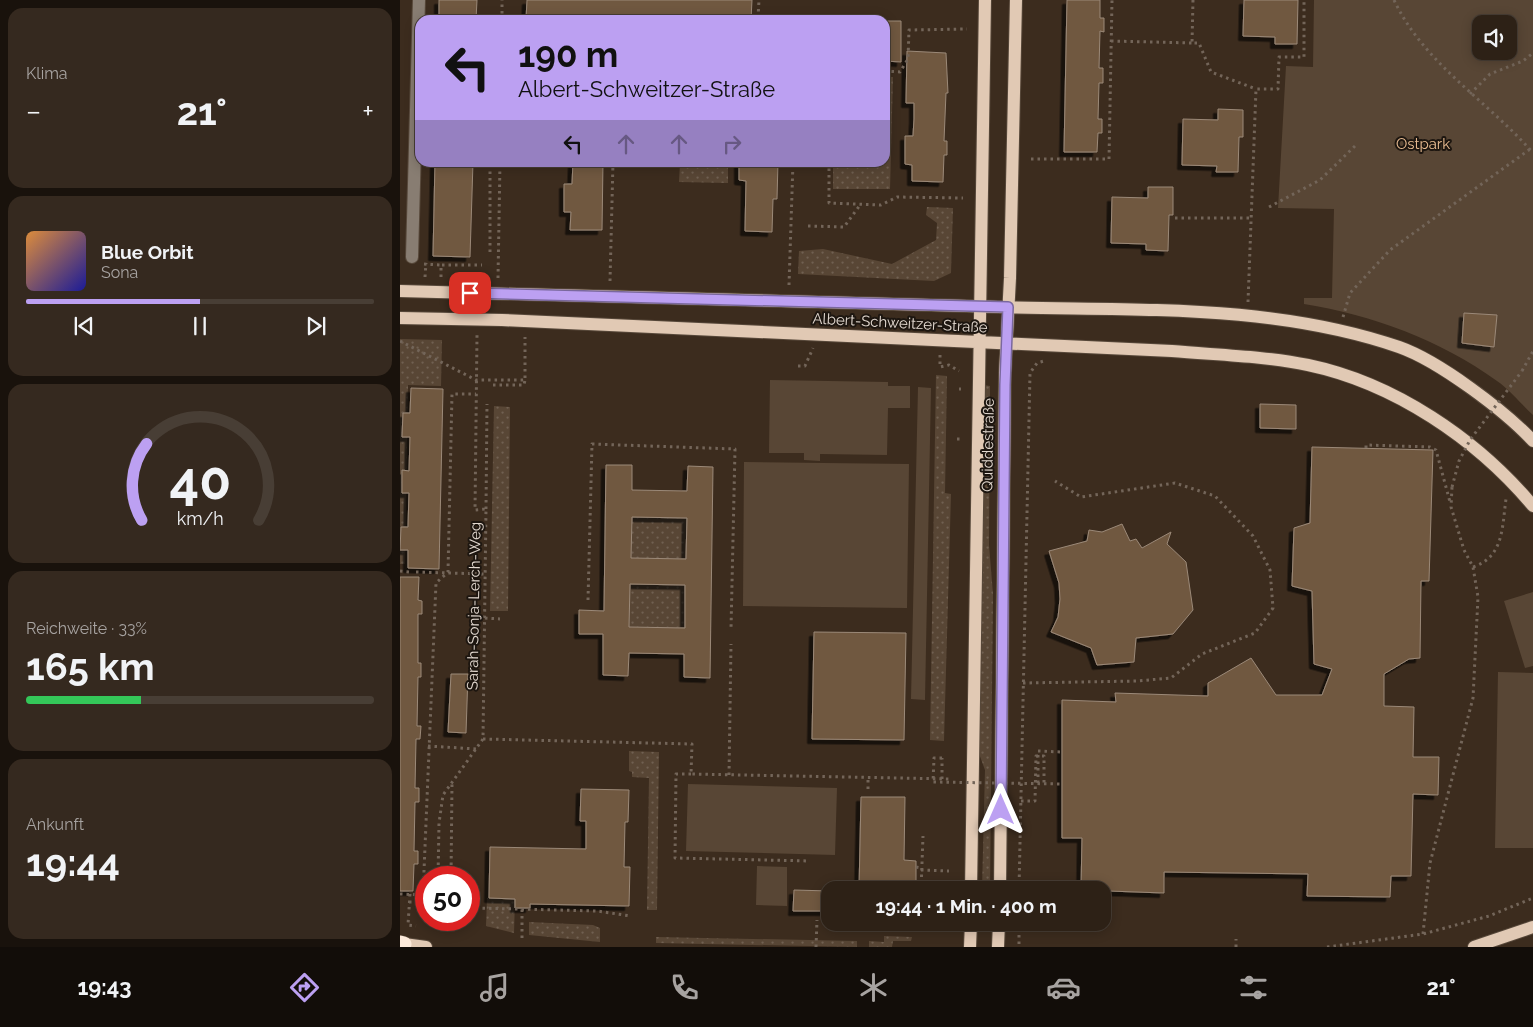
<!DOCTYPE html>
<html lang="de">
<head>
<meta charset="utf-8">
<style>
	body { margin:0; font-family:Raleway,sans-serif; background:#35291f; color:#f1f3f6; height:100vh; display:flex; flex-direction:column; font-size:19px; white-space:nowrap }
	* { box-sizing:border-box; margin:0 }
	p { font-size:16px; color:#a7a3a1 }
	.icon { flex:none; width:28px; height:28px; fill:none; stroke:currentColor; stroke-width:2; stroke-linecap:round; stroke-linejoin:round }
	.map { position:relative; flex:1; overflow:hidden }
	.details { display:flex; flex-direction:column; gap:8px; padding:8px; background:#19120c; width:400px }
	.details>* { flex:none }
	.banner { position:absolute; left:15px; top:15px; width:475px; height:152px; border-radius:15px; box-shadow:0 2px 12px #0003,0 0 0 1px #483e35; background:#bca0f2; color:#111; overflow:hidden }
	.tools { position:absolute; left:1072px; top:15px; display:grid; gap:10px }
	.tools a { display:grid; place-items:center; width:45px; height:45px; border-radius:10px; background:#2d2116; box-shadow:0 2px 12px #0003,0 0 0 1px #483e35; font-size:25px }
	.speed { position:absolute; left:15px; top:866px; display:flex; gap:10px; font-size:25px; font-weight:700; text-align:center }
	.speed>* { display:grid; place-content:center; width:65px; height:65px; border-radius:50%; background:#2d2116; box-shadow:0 2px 12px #0003,0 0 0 1px #483e35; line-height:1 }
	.speed .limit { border:8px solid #d22; background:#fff; color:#111 }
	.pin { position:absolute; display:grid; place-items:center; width:42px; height:42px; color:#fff; margin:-21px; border-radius:10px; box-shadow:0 2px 8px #0006 }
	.me { position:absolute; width:55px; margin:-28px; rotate:0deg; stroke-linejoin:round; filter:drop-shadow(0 0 4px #0008) }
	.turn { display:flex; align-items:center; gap:18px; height:105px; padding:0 20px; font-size:22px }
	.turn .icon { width:65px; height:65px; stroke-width:2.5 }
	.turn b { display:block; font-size:35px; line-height:42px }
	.lanes { display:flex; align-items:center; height:48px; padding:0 20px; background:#0003; justify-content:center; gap:25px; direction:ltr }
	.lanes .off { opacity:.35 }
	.big { font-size:38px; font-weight:700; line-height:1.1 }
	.details .tile { flex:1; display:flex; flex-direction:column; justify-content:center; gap:8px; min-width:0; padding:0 18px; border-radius:15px; background:#35291f }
	.details .dial { align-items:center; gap:0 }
	.dial svg { height:130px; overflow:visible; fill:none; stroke:#483e35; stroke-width:7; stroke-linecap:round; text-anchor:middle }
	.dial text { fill:#f1f3f6; stroke:none }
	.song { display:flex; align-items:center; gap:15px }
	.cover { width:60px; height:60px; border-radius:8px; background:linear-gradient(135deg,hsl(30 70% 55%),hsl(240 70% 35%)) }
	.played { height:5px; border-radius:2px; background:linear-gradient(90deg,#bca0f2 50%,#483e35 50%) }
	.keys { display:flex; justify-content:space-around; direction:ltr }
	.heat { display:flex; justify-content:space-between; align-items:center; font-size:28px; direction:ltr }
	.charge { height:8px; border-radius:4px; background:linear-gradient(90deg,#34c759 33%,#483e35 0) }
	.trip { position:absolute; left:421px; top:881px; width:290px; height:50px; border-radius:15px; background:#2d2116; box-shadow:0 2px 12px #0003,0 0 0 1px #483e35; font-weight:700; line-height:50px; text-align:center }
	.tabs { display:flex; height:80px; justify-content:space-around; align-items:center; background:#120d09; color:#a7a3a1 }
	.tabs .icon { width:35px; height:35px }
	.tabs .on { color:#bca0f2 }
	.tabs b { font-size:22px; color:#f1f3f6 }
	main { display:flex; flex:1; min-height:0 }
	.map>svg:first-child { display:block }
	.grass { fill:url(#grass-dots) }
	.park { fill:#584635; fill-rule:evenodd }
	.building { fill:#705841; stroke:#9b8978; fill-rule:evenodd; filter:url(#shadow) }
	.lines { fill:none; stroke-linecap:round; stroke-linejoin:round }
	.minor-casing { stroke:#57483a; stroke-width:14 }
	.major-casing { stroke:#57483a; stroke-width:14 }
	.highway-casing { stroke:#57483a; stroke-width:16 }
	.path { stroke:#736559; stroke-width:3; stroke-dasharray:2.5 4; stroke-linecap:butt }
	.minor { stroke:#887d72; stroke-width:12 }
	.major { stroke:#e1c9b4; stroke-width:12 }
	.highway { stroke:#fceada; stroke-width:15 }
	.path-bridge { stroke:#736559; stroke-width:3; stroke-dasharray:2.5 4; stroke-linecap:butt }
	.route-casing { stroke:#7a689d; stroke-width:12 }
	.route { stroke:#bca0f2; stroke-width:9 }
	.labels { text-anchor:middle; stroke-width:4; stroke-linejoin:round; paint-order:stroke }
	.park-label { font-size:15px; fill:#eabd92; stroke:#1d1610 }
	.street-label { font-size:15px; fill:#e3d9d0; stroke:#1d1610 }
</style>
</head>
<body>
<main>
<section class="details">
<div class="tile"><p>Klima</p>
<div class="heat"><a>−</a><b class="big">21°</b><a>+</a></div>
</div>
<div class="tile">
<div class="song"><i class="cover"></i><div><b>Blue Orbit</b><p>Sona</p></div></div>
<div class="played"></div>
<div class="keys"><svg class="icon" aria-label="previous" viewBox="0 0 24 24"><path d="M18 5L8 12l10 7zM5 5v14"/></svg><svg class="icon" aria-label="pause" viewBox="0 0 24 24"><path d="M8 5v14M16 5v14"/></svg><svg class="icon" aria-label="next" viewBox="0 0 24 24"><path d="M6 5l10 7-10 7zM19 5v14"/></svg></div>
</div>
<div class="tile dial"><svg viewBox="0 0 100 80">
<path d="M14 69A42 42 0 1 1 86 69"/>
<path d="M14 69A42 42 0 0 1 17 22" stroke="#bca0f2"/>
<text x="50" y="56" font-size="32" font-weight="700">40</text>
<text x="50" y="72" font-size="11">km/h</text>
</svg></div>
<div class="tile"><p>Reichweite · 33%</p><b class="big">165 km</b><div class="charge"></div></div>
<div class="tile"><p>Ankunft</p><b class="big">19:44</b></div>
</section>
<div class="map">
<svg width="1133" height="947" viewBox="0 0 1133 947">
	<defs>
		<pattern id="grass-dots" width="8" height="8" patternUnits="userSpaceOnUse" patternTransform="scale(1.25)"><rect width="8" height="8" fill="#584635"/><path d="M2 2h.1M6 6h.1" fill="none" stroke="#706051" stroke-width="1.8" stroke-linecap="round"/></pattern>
		<filter id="shadow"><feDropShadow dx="-4.5" dy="4.5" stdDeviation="0" flood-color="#0009"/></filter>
	</defs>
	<rect width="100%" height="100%" fill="#3c2c1e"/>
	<path class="grass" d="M485 77H493L490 189H433V163L485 162Z
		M280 163H328V183L279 182Z
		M527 207 553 208 551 273 534 281 398 274 399 251 423 249 492 264 536 240 537 223 526 215Z
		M0 339 42 340 41 386 8 385 5 564H0Z
		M536 375 547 376 545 493 551 494 544 741 530 740Z
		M584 385 590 386 589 545 593 594 590 890H582L585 770 577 748Z
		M94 406 110 407 108 611H90Z
		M232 517 287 518 286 559 231 558Z
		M230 584 285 585V628L229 627Z
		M229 751 259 752 257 910H247L249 778 232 777V772L229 771Z
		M87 898 115 899 114 933 86 926Z
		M129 922 193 925 200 928V942L129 935Z
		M484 936 512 937 511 941H493L492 947H469V941L484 942Z
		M256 937 457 941V947L256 943Z"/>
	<path class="park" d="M914 0H1133V415C1121 404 1110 390 1097 381 1040 340 973 315 904 304V298H932L934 209 878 208 886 66 913 67ZM1081 24H1109V51H1081Z
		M370 380 488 382V386H510V408H488L487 455 420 454V461L404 460V453H369Z
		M518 387 531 388 525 700 511 699Z
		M344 462 509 464 507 608 343 606Z
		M1133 592V666L1125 668 1104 601Z
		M1098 672 1133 673V848H1095Z
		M288 784 437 788 435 855 286 851Z
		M357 866 387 867V906L356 905Z"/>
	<path class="building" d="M39 0H77L76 20H39Z
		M127 0H352L351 20H126Z
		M667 0H700V18H704V32L700 31 699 68H703V83H699L698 119H702V133H698L697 152H664Z
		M844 0H898L897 44H875V37L843 36Z
		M485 21H501V62L485 61Z
		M507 51 546 53 548 93H546L544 141H547V155H544L543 182 512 181V165L505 164V136H513L514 119V103H506Z
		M818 109 843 110V137H839L838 172H816L817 166 782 165 783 119 818 120Z
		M35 162H73L70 257 33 256Z
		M173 162H203L202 230H170L171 212H164V184H172Z
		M339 162H378L377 199H373L372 232 345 231 346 181 339 180Z
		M748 187H773V215H769L768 251 746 250V244L711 243 712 197 748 198Z
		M1064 313 1097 315 1094 347 1062 343Z
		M11 388 43 389 39 569 8 568V550H0L1 527H8L9 493H2V470L9 471 10 437H2L3 413H10Z
		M860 404 896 405V429L860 428Z
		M912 447 1033 450 1029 581H1021L1020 658 1009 659 984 674V706L1014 707 1013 757H1039L1038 795 1013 794 1011 876H991L990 897 907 896 908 874 764 872V893L681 890 682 838H662V700L716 702 715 693 808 696V683L851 658 876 695H922L932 669 914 664 912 591 892 586 894 528 910 523Z
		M206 465H232V490L287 491 288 466 313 467 310 678 284 677V654L229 653 228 676 203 675V634H179V610L204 611ZM232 517 287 518 286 559 231 558ZM230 584 285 585V628L229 627Z
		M722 524 730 541 736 539 742 548 771 532 767 544 786 562 793 610 773 634 736 638 734 662 697 665 691 648 651 632 658 617 660 599 659 583 649 551 687 541 689 530 702 532Z
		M0 577H19L18 600 22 601V614H18V663H21V677H18L17 726H21L20 739H16L15 788H19V802H15L14 851H18V864H14L13 891H0Z
		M414 632 506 633 504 740 412 739Z
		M51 674H68L66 733 48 732Z
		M181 789 229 790 228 822H225L224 867H230L229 906 130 904V908H115V899L89 898 90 847 186 849V821H180Z
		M461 797H505L504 860 516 861V890H459Z
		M394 890 430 891V911H393Z"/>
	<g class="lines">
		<defs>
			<path id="minor" d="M12 257 19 0"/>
			<path id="major" d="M0 291C200 295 399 300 598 307 733 311 871 303 999 347 1039 361 1105 411 1133 441
				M0 318 102 320 772 351C817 355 864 356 908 365 994 383 1077 439 1133 506
				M571 890 585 0
				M600 890 605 373 610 278 616 0
				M4 944 26 947
				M570 947 571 922
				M598 947 599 922
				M1074 947 1133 927"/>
			<path id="highway" d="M0 943 4 944"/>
		</defs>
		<use href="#minor" class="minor-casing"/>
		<use href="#major" class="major-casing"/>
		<use href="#highway" class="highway-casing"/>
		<path class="path" d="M793 0 792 43H799L811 72 856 89
			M994 0C1024 64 1088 101 1133 153
			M358 18 359 0
			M102 20V0
			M711 41 792 43
			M485 71 500 72 508 59 509 30 567 29
			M1070 94 1090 74 1123 61 1133 53
			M631 159H709L712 0
			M429 162V203L481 205 497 197 563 198
			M869 207 920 180 956 145
			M775 218H851
			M408 226 444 227 460 205
			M90 252V162
			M24 264 41 265
			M25 277 26 263
			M41 277V265H82
			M98 278 100 162
			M210 281 213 162
			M389 285 393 162
			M848 302 856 89H878L879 57H904V0
			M943 317 950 293 990 250 1133 147
			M0 341 76 380H125V337
			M540 355V367L549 365 559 371
			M398 366H405L413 348
			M1122 371 1133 351
			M93 385H124L125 380
			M559 389H561
			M557 439H560
			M966 448V445L1030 447 1036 450 1050 502
			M86 509 87 404
			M1073 567C1104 557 1102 527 1106 499
			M0 571 10 572
			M16 572 85 574
			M188 600 192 444 335 449 331 629
			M85 618 100 619
			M623 683 737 681 771 678 802 654 855 633 873 608 870 570 853 536 815 496 775 483 681 497 655 481
			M83 739 292 744 291 774 550 779
			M28 746 76 749
			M638 751 662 752
			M291 774H276L275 858 410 861
			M329 775 331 644
			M542 779V758
			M638 783V777
			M468 789V778
			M621 801H635L636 756H644V783
			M516 867 521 868
			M521 870 549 871
			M38 878 39 823 43 795 83 739 86 509 75 510 77 335
			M51 878 52 783
			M521 890 523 836
			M619 890 630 373 637 363 644 361
			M0 894 23 895 36 583 48 572 52 394H76
			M10 894 8 925 16 926
			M9 902H26
			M76 908 197 911 231 916
			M619 922V947
			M37 923V920
			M50 929V920
			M1023 934 1030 863 1073 698 1078 597 1073 567 1064 550 1051 507 1052 487
			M122 938V908
			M416 947 417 920
			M836 947V939
			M927 947 1023 934 1089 916 1133 898"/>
		<use href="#minor" class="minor"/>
		<use href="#major" class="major"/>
		<use href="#highway" class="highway"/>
		<path class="path-bridge" d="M1052 487 1059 461 1070 440 1122 371
			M542 758H534L533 782 662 784
			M638 777V751"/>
	</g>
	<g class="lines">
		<defs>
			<path id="route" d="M70 293 608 307 605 385 601 810"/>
		</defs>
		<use href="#route" class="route-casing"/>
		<use href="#route" class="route"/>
	</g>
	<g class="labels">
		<g class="park-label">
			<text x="1023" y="149">Ostpark</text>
		</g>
		<g class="street-label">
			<text transform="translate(500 323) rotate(3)" y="5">Albert-Schweitzer-Straße</text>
			<text transform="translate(588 445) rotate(-89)" y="5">Quiddestraße</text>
			<text transform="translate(74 606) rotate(-89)" y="5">Sarah-Sonja-Lerch-Weg</text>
		</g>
	</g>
</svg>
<div class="tools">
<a><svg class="icon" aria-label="sound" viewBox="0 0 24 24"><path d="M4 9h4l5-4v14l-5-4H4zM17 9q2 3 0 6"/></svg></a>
</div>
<div class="speed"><div class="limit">50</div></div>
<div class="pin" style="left:70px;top:293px;background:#d93025"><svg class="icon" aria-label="arrive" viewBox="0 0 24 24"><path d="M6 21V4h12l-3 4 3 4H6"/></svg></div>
<svg class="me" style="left:601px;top:810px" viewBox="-20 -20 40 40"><path d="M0-17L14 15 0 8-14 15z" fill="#bca0f2" stroke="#fff" stroke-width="4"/></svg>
<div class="trip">19:44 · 1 Min. · 400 m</div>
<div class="banner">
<div class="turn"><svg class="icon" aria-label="left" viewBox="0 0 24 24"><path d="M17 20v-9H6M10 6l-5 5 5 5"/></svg><div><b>190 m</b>Albert-Schweitzer-Straße</div></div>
<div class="lanes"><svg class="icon" aria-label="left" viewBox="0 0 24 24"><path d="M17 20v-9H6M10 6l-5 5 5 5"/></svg><svg class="icon off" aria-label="ahead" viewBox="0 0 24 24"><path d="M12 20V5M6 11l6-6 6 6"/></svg><svg class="icon off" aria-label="ahead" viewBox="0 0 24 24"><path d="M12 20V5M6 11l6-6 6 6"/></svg><svg class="icon off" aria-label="right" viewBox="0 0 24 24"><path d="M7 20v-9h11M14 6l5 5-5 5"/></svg></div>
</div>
</div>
</main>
<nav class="tabs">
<b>19:43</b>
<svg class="icon on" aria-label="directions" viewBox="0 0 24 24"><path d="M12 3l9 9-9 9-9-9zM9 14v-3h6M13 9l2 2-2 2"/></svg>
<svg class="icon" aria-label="music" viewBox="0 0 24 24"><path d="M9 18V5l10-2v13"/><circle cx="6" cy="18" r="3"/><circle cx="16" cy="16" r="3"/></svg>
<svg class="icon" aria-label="phone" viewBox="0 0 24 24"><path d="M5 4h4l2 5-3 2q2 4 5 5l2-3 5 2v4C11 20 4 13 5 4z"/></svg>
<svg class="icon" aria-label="climate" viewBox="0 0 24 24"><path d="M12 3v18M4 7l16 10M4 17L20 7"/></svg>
<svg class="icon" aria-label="car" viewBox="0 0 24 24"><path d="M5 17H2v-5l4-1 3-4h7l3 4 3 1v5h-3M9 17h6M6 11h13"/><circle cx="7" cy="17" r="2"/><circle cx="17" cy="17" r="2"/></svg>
<svg class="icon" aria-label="filters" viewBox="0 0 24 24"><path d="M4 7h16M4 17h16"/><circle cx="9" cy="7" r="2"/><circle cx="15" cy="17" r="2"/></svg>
<b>21°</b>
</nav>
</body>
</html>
